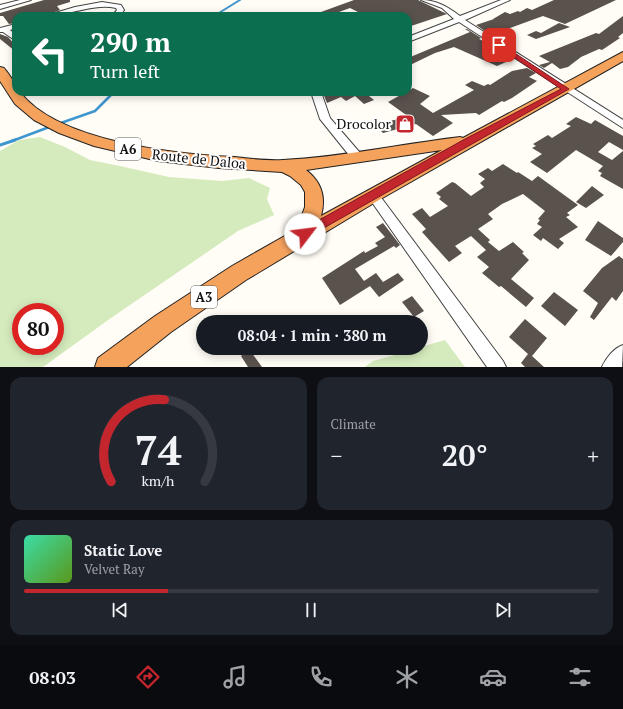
<!DOCTYPE html>
<html lang="en">
<head>
<meta charset="utf-8">
<style>
	body { margin:0; font-family:"PT Serif",serif; background:#20242c; color:#f1f3f6; height:100vh; display:flex; flex-direction:column; font-size:15px; white-space:nowrap }
	* { box-sizing:border-box; margin:0 }
	p { font-size:13px; color:#9ea1a6 }
	.icon { flex:none; width:22px; height:22px; fill:none; stroke:currentColor; stroke-width:2; stroke-linecap:round; stroke-linejoin:round }
	.map { position:relative; height:367px; overflow:hidden }
	.side { display:flex; flex-direction:column; gap:10px; padding:10px; background:#0d0f14; flex:1 }
	.side>* { flex:none }
	.hud { position:absolute; left:12px; top:12px; width:400px; height:84px; border-radius:12px; box-shadow:0 2px 10px #0003; background:#0b6e4f; color:#fff; overflow:hidden }
	.speed { position:absolute; left:12px; top:303px; display:flex; gap:8px; font-size:20px; font-weight:700; text-align:center }
	.speed>* { display:grid; place-content:center; width:52px; height:52px; border-radius:50%; background:#171b24; box-shadow:0 2px 10px #0003; line-height:1 }
	.speed .limit { border:6px solid #d22; background:#fff; color:#111 }
	.pin { position:absolute; display:grid; place-items:center; width:34px; height:34px; color:#fff; margin:-17px; border-radius:8px; box-shadow:0 2px 6px #0006 }
	.me { position:absolute; width:44px; margin:-22px; rotate:60deg; stroke-linejoin:round; filter:drop-shadow(0 0 3px #0008) }
	.turn { display:flex; align-items:center; gap:14px; height:84px; padding:0 12px; font-size:18px }
	.turn .icon { width:52px; height:52px; stroke-width:2.5 }
	.turn b { display:block; font-size:28px; line-height:34px }
	.big { font-size:30px; font-weight:700; line-height:1.1 }
	.side .card { flex:1; display:flex; flex-direction:column; justify-content:center; gap:6px; min-width:0; padding:0 14px; border-radius:12px; background:#20242c }
	.side .dial { align-items:center; gap:0 }
	.dial svg { height:104px; overflow:visible; fill:none; stroke:#363941; stroke-width:7; stroke-linecap:round; text-anchor:middle }
	.dial text { fill:#f1f3f6; stroke:none }
	.song { display:flex; align-items:center; gap:12px }
	.cover { width:48px; height:48px; border-radius:6px; background:linear-gradient(135deg,hsl(160 70% 55%),hsl(90 70% 35%)) }
	.played { height:4px; border-radius:2px; background:linear-gradient(90deg,#c4262e 25%,#363941 25%) }
	.keys { display:flex; justify-content:space-around; direction:ltr }
	.heat { display:flex; justify-content:space-between; align-items:center; font-size:22px; direction:ltr }
	.side .tiles { flex:1; display:grid; gap:10px; grid-template-columns:1fr 1fr }
	.card:last-child { grid-column:span 2 }
	.trip { position:absolute; left:196px; top:315px; width:232px; height:40px; border-radius:20px; background:#171b24; box-shadow:0 2px 10px #0003; font-weight:700; line-height:40px; text-align:center }
	.menu { display:flex; height:64px; justify-content:space-around; align-items:center; background:#090b0e; color:#9ea1a6 }
	.menu .icon { width:28px; height:28px }
	.menu .selected { color:#c4262e }
	.menu b { font-size:18px; color:#f1f3f6 }
	.map>svg:first-child { display:block }
	.green { fill:#d5ebbd; fill-rule:evenodd }
	.lines { fill:none; stroke-linecap:round; stroke-linejoin:round }
	.stream-far2 { stroke:#3f96cf; stroke-width:2 }
	.stream-far1 { stroke:#3f96cf; stroke-width:2.5 }
	.stream { stroke:#3f96cf; stroke-width:3 }
	.building { fill:#5a524d }
	.minor-casing { stroke:#444; stroke-width:2 }
	.highway-casing { stroke:#222; stroke-width:2 }
	.minor { fill:#fff; fill-rule:evenodd }
	.highway { fill:#f5a25d; fill-rule:evenodd }
	.route { fill:#c4262e; stroke:#7f191e }
	.labels { text-anchor:middle; stroke-width:4; stroke-linejoin:round; paint-order:stroke }
	.shield { fill:#fff; stroke:#585858; stroke-width:1 }
	.shield-label { font-size:13px; font-weight:bold; fill:#111 }
	.poi-label { font-size:14px; fill:#111; stroke:#fff; text-anchor:end }
	.street-label { font-size:14px; fill:#111; stroke:#fff }
</style>
</head>
<body>
<div class="map">
<svg width="623" height="367" viewBox="0 0 623 367">
	<rect width="100%" height="100%" fill="#fffdf5"/>
	<path class="green" d="M40 137 65 147 90 160 120 166 169 177 222 181 249 178 270 188 267 199 274 215 238 231 111 318 43 367H0V151L19 140ZM21 312H55V346H21Z
		M445 340 465 367H365L373 361 421 348V347Z"/>
	<g class="lines">
		<path class="stream-far2" d="M214 16 240 0"/>
		<path class="stream-far1" d="M58 124 95 111 114 92
			M12 141 52 126"/>
		<path class="stream" d="M0 145 15 140"/>
	</g>
	<path class="building" d="M44 0H70V2L57 6 60 10 44 16H16V23L9 24 3 16H0V13Z
		M354 0H418L447 14 408 27V16H366L350 8 328 16H310Z
		M554 0H616L565 24 543 16 491 35 476 25 494 19H493L505 12 510 14 518 11 520 12 527 8 532 10Z
		M623 16V33L618 37 620 38 602 50 599 49 581 57 568 67 560 69 552 63 544 68 539 65 550 62 539 56 596 33 599 34Z
		M559 23 570 27 536 39 527 35 536 31 541 33Z
		M465 29H467L481 38 479 39 500 50 498 51 513 59 497 66 454 47 435 53 408 66V58L470 32Z
		M0 34 8 37 16 46 15 51 0 39Z
		M527 68 536 73 529 77 537 81 512 98 504 102 502 101 479 115 476 113 441 115 453 123 433 136 416 124 383 133 374 124 409 117 388 102 413 88 430 96 420 104 433 113 474 90 465 85 472 81 484 86 488 84 490 85 512 71Z
		M324 92H364L374 100 364 104 355 96 346 101 341 97 327 103 323 93Z
		M576 117 591 124 595 120 623 136V150L609 142 598 152 612 160 623 151V189L600 176 602 173 598 171 603 166 576 150 547 173 530 162 542 154 532 148 536 146 533 144 548 135 552 138 571 126 566 124Z
		M503 164 517 173 518 172 532 181 538 176 578 205 567 213 570 215 566 217 578 227 559 239 564 243 558 249 543 238 541 241 533 235 542 227 537 224 540 220 538 219 545 211 523 194 502 204 488 214 493 219 478 229 490 240 488 242 499 251 513 242 524 252 522 253 529 260 511 279 534 298 526 307 501 286 499 287 482 273 489 267 477 257 486 250 471 236 455 246 462 253 449 262 422 232 426 229 412 214 422 208 430 217 448 206 439 199 441 197 436 193 452 182 455 183 471 196 484 187 480 183 485 179 478 174 488 168 492 171Z
		M592 186 604 195 586 208 576 202Z
		M598 221 623 238V242L611 256 585 240Z
		M383 223 400 245 396 248 394 246 355 269 364 281 376 273 383 282 398 273 404 280 379 297 370 286 340 305 322 278 364 251 365 253 378 246 375 243 385 237 376 227Z
		M619 256 623 259V291L616 301 612 297 594 320 590 317 598 303 583 291 602 268Z
		M554 292 578 310 565 326 541 306Z
		M412 296 424 311 414 317 402 302Z
		M525 319 547 338 532 356 544 367H525L521 363 528 354 509 337Z
		M249 349 262 367H248L241 356Z"/>
	<g class="lines">
		<defs>
			<path id="minor" d="M20 0H31L0 9V5Z
				M421 0C437 0 448 7 460 16L501 0H510L465 20 623 120V128L459 22 408 42V37L454 19 442 8Z
				M102 2 121 5 124 10 120 16H112L117 10 116 8C92 3 70 16 45 16L75 7Z
				M16 24V28L10 30 16 35V41L3 32H0V28Z
				M311 92H321L330 118 361 154 363 157 361 160H353L320 119Z
				M373 190 377 192 503 361 506 367H487L369 198 367 195 369 192Z
				M623 345 622 367H602C606 358 614 348 623 345Z"/>
			<path id="highway" d="M623 52V61L379 200 246 280 171 332 127 367H95L98 358 155 316 232 266 297 229 305 207V192L301 185 290 176 282 172 219 168 158 161 94 146 59 133 34 120 15 104 0 81V67L4 68C10 76 16 83 16 92H20C58 142 176 154 235 157 251 159 267 161 283 160 343 157 401 144 460 137L463 138ZM442 150 321 216C326 198 322 182 306 170Z"/>
		</defs>
		<use href="#minor" class="minor-casing"/>
		<use href="#highway" class="highway-casing"/>
		<use href="#minor" class="minor"/>
		<use href="#highway" class="highway"/>
	</g>
	<path class="route" d="M497 44H501L569 89 308 237 305 238 301 237 300 234 301 230 465 139 561 89 497 46Z"/>
	<defs>
		<symbol id="shop-square" viewBox="-11 -11 22 22"><rect x="-9" y="-9" width="18" height="18" rx="4" fill="#c4262e" stroke="#fff"/><path d="M-5-2.5h2.3a2.7 3.5 0 0 1 5.4 0H5L5.5 6h-11ZM-1.5-2.5h3a1.5 2.3 0 0 0-3 0Z" fill="#fff"/></symbol>
	</defs>
	<g fill-rule="evenodd">
		<use href="#shop-square" x="394" y="113" width="22" height="22"/>
	</g>
	<g class="labels">
		<g class="shield">
			<rect x="115" y="138" width="26" height="22" rx="3"/>
			<rect x="191" y="286" width="26" height="22" rx="3"/>
		</g>
		<g class="shield-label">
			<text x="128" y="154">A6</text>
			<text x="204" y="302">A3</text>
		</g>
		<g class="poi-label">
			<text x="391" y="129">Drocolor</text>
		</g>
		<g class="street-label">
			<text transform="translate(199 159) rotate(6)" y="5">Route de Daloa</text>
		</g>
	</g>
</svg>
<div class="speed"><div class="limit">80</div></div>
<div class="pin" style="left:499px;top:45px;background:#d93025"><svg class="icon" aria-label="arrive" viewBox="0 0 24 24"><path d="M6 21V4h12l-3 4 3 4H6"/></svg></div>
<svg class="me" style="left:305px;top:234px" viewBox="-20 -20 40 40"><circle r="19" fill="#fff"/><path d="M0-13L10 11 0 6-10 11z" fill="#c4262e"/></svg>
<div class="trip">08:04 · 1 min · 380 m</div>
<div class="hud">
<div class="turn"><svg class="icon" aria-label="left" viewBox="0 0 24 24"><path d="M17 20v-9H6M10 6l-5 5 5 5"/></svg><div><b>290 m</b>Turn left</div></div>
</div>
</div>
<section class="side">
<div class="tiles">
<div class="card dial"><svg viewBox="0 0 100 80">
<path d="M14 69A42 42 0 1 1 86 69"/>
<path d="M14 69A42 42 0 0 1 55 6" stroke="#c4262e"/>
<text x="50" y="56" font-size="32" font-weight="700">74</text>
<text x="50" y="72" font-size="11">km/h</text>
</svg></div>
<div class="card"><p>Climate</p>
<div class="heat"><a>−</a><b class="big">20°</b><a>+</a></div>
</div>
<div class="card">
<div class="song"><i class="cover"></i><div><b>Static Love</b><p>Velvet Ray</p></div></div>
<div class="played"></div>
<div class="keys"><svg class="icon" aria-label="previous" viewBox="0 0 24 24"><path d="M18 5L8 12l10 7zM5 5v14"/></svg><svg class="icon" aria-label="pause" viewBox="0 0 24 24"><path d="M8 5v14M16 5v14"/></svg><svg class="icon" aria-label="next" viewBox="0 0 24 24"><path d="M6 5l10 7-10 7zM19 5v14"/></svg></div>
</div>
</div>
</section>
<nav class="menu">
<b>08:03</b>
<svg class="icon selected" aria-label="directions" viewBox="0 0 24 24"><path d="M12 3l9 9-9 9-9-9zM9 14v-3h6M13 9l2 2-2 2"/></svg>
<svg class="icon" aria-label="music" viewBox="0 0 24 24"><path d="M9 18V5l10-2v13"/><circle cx="6" cy="18" r="3"/><circle cx="16" cy="16" r="3"/></svg>
<svg class="icon" aria-label="phone" viewBox="0 0 24 24"><path d="M5 4h4l2 5-3 2q2 4 5 5l2-3 5 2v4C11 20 4 13 5 4z"/></svg>
<svg class="icon" aria-label="climate" viewBox="0 0 24 24"><path d="M12 3v18M4 7l16 10M4 17L20 7"/></svg>
<svg class="icon" aria-label="car" viewBox="0 0 24 24"><path d="M5 17H2v-5l4-1 3-4h7l3 4 3 1v5h-3M9 17h6M6 11h13"/><circle cx="7" cy="17" r="2"/><circle cx="17" cy="17" r="2"/></svg>
<svg class="icon" aria-label="filters" viewBox="0 0 24 24"><path d="M4 7h16M4 17h16"/><circle cx="9" cy="7" r="2"/><circle cx="15" cy="17" r="2"/></svg>
</nav>
</body>
</html>
